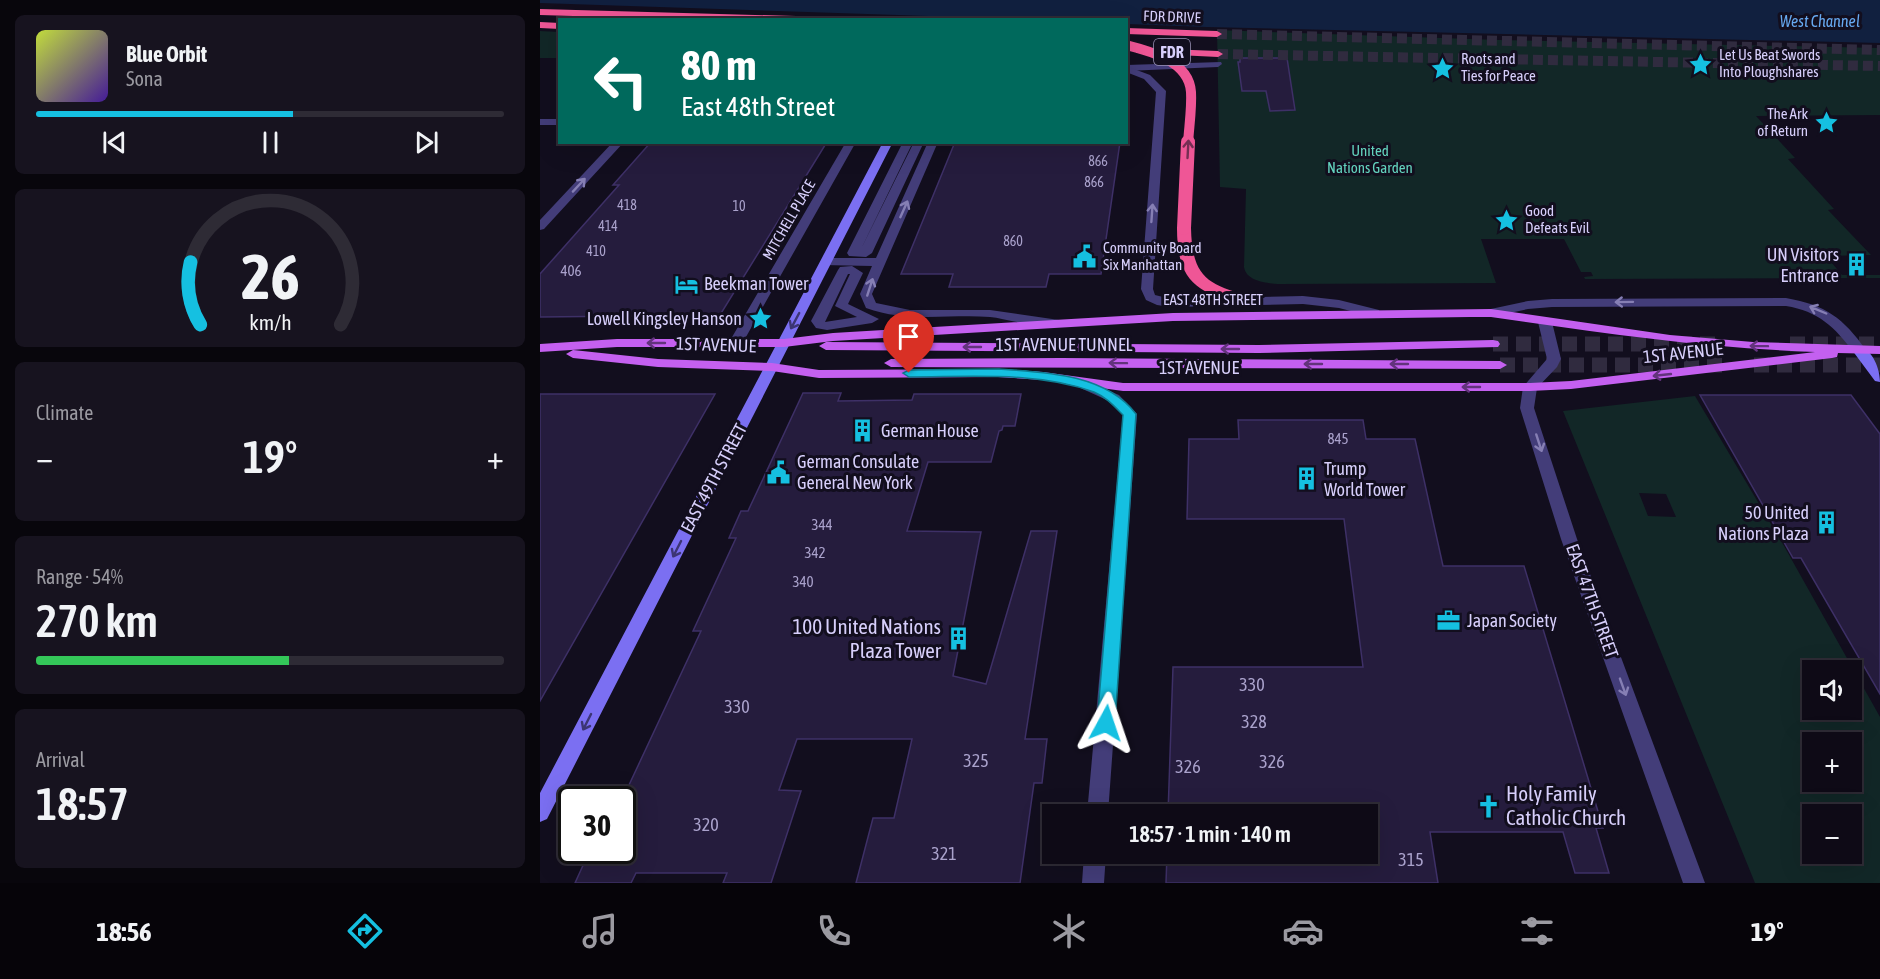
<!DOCTYPE html>
<html lang="en">
<head>
<meta charset="utf-8">
<style>
	body { margin:0; font-family:"Asap Condensed",sans-serif; background:#17131f; color:#f1f3f6; height:100vh; display:flex; flex-direction:column; font-size:22px; white-space:nowrap }
	* { box-sizing:border-box; margin:0 }
	p { font-size:20px; color:#9b9aa1 }
	.icon { flex:none; width:33px; height:33px; fill:none; stroke:currentColor; stroke-width:2; stroke-linecap:round; stroke-linejoin:round }
	.map { position:relative; flex:1; overflow:hidden }
	.side { display:flex; flex-direction:column; gap:15px; padding:15px; background:#08060c; width:540px }
	.side>* { flex:none }
	.guide { position:absolute; left:18px; top:18px; width:570px; height:126px; border-radius:0px; box-shadow:0 6px 24px #0002,0 0 0 2px #2e2b35; background:#00695c; color:#fff; overflow:hidden }
	.fabs { position:absolute; left:1262px; top:660px; display:grid; gap:12px }
	.fabs a { display:grid; place-items:center; width:60px; height:60px; border-radius:0px; background:#0e0a16; box-shadow:0 6px 24px #0002,0 0 0 2px #2e2b35; font-size:30px }
	.speed { position:absolute; left:18px; top:786px; display:flex; gap:12px; font-size:30px; font-weight:700; text-align:center }
	.speed>* { display:grid; place-content:center; width:78px; height:78px; border-radius:50%; background:#0e0a16; box-shadow:0 6px 24px #0002,0 0 0 2px #2e2b35; line-height:1 }
	.speed .limit { border:3px solid #111; border-radius:9px; background:#fff; color:#111 }
	.pin { position:absolute; display:grid; place-items:center; width:51px; height:51px; color:#fff; margin:-62px -26px; border-radius:50% 50% 50% 0; rotate:-45deg; box-shadow:0 0 6px #0007 }
	.pin .icon { rotate:45deg }
	.me { position:absolute; width:66px; margin:-33px; rotate:5deg; stroke-linejoin:round; filter:drop-shadow(0 0 4px #0008) }
	.turn { display:flex; align-items:center; gap:21px; height:126px; padding:0 24px; font-size:27px }
	.turn .icon { width:78px; height:78px; stroke-width:2.5 }
	.turn b { display:block; font-size:42px; line-height:51px }
	.big { font-size:45px; font-weight:600; line-height:1.1 }
	.side .card { flex:1; display:flex; flex-direction:column; justify-content:center; gap:9px; min-width:0; padding:0 21px; border-radius:9px; background:#17131f }
	.side .dial { align-items:center; gap:0 }
	.dial svg { height:156px; overflow:visible; fill:none; stroke:#2e2b35; stroke-width:7; stroke-linecap:round; text-anchor:middle }
	.dial text { fill:#f1f3f6; stroke:none }
	.song { display:flex; align-items:center; gap:18px }
	.cover { width:72px; height:72px; border-radius:9px; background:linear-gradient(135deg,hsl(70 70% 55%),hsl(260 70% 35%)) }
	.played { height:6px; border-radius:3px; background:linear-gradient(90deg,#15c0e1 55%,#2e2b35 55%) }
	.keys { display:flex; justify-content:space-around; direction:ltr }
	.heat { display:flex; justify-content:space-between; align-items:center; font-size:33px; direction:ltr }
	.charge { height:9px; border-radius:4px; background:linear-gradient(90deg,#34c759 54%,#2e2b35 0) }
	.trip { position:absolute; left:502px; top:804px; width:336px; height:60px; border-radius:0px; background:#0e0a16; box-shadow:0 6px 24px #0002,0 0 0 2px #2e2b35; font-weight:600; line-height:60px; text-align:center }
	.tabs { display:flex; height:96px; justify-content:space-around; align-items:center; background:#060409; color:#9b9aa1 }
	.tabs .icon { width:42px; height:42px }
	.tabs .current { color:#15c0e1 }
	.tabs b { font-size:27px; color:#f1f3f6 }
	main { display:flex; flex:1; min-height:0 }
	.map>svg:first-child { display:block }
	.green { fill:#122727; fill-rule:evenodd }
	.water { fill:#11203f }
	.building { fill:#251c3d; stroke:#3e3067; stroke-width:1.5 }
	.lines { fill:none; stroke-linecap:round; stroke-linejoin:round }
	.primary-tunnel { stroke:#302b3f; stroke-width:15; stroke-dasharray:15 8; stroke-linecap:butt }
	.highway-tunnel { stroke:#302b3f; stroke-width:10; stroke-dasharray:10 5; stroke-linecap:butt }
	.lane { fill:#433d79; fill-rule:evenodd }
	.street { fill:#433d79; fill-rule:evenodd }
	.secondary { fill:#7b6ff2; fill-rule:evenodd }
	.primary { fill:#c460f0; fill-rule:evenodd }
	.highway { fill:#ef5696; fill-rule:evenodd }
	.highway-bridge-far1 { stroke:#ef5696; stroke-width:10 }
	.highway-bridge { stroke:#ef5696; stroke-width:14 }
	.oneway { stroke:#752e54 }
	.oneway2 { stroke:#867fb4 }
	.oneway3 { stroke:#3c3573 }
	.oneway4 { stroke:#62337c }
	.route { fill:#15c0e1; stroke:#0e7d92; stroke-width:1.5 }
	.labels { text-anchor:middle; stroke-width:6; stroke-linejoin:round; paint-order:stroke }
	.far-number-label { font-size:14px; fill:#aaa2cc }
	.far-street-label { font-size:15px; fill:#d7cffb; stroke:#120e1e }
	.far-poi-label { font-size:15px; fill:#d7cffb; stroke:#120e1e; text-anchor:start }
	.far-park-label { font-size:15px; fill:#63d3be; stroke:#120e1e }
	.number-label { font-size:15px; fill:#aaa2cc }
	.far-water-label { font-size:16px; font-style:italic; fill:#67a9f1; stroke:#120e1e }
	.shield { fill:#120e1e; stroke:#9c95b9; stroke-width:1.5 }
	.shield-label { font-size:16px; font-weight:bold; fill:#d7cffb }
	.poi-label { font-size:18px; fill:#d7cffb; stroke:#120e1e; text-anchor:start }
	.street-label { font-size:18px; fill:#d7cffb; stroke:#120e1e }
	.near-number-label { font-size:18px; fill:#aaa2cc }
	.near-poi-label { font-size:21px; fill:#d7cffb; stroke:#120e1e; text-anchor:end }
</style>
</head>
<body>
<main>
<section class="side">
<div class="card">
<div class="song"><i class="cover"></i><div><b>Blue Orbit</b><p>Sona</p></div></div>
<div class="played"></div>
<div class="keys"><svg class="icon" aria-label="previous" viewBox="0 0 24 24"><path d="M18 5L8 12l10 7zM5 5v14"/></svg><svg class="icon" aria-label="pause" viewBox="0 0 24 24"><path d="M8 5v14M16 5v14"/></svg><svg class="icon" aria-label="next" viewBox="0 0 24 24"><path d="M6 5l10 7-10 7zM19 5v14"/></svg></div>
</div>
<div class="card dial"><svg viewBox="0 0 100 80">
<path d="M14 69A42 42 0 1 1 86 69"/>
<path d="M14 69A42 42 0 0 1 9 37" stroke="#15c0e1"/>
<text x="50" y="56" font-size="32" font-weight="700">26</text>
<text x="50" y="72" font-size="11">km/h</text>
</svg></div>
<div class="card"><p>Climate</p>
<div class="heat"><a>−</a><b class="big">19°</b><a>+</a></div>
</div>
<div class="card"><p>Range · 54%</p><b class="big">270 km</b><div class="charge"></div></div>
<div class="card"><p>Arrival</p><b class="big">18:57</b></div>
</section>
<div class="map">
<svg width="1340" height="883" viewBox="0 0 1340 883">
	<rect width="100%" height="100%" fill="#120e1e"/>
	<path class="green" d="M677 30 959 40 1340 48V115L1216 116 1255 158 1248 159 1294 209 1288 210 1331 255 1286 256 1302 275H1340V278L1045 279 1044 277 1053 276 1051 272H1041L1024 239H941L956 283 738 284C726 283 706 281 704 267L706 189 680 187Z
		M0 31 19 32V58H0Z
		M1155 396 1244 546 1340 717V883H1215L1023 411ZM1099 493 1126 494 1136 517 1108 516ZM1311 670V710H1272V670ZM1272 742H1311V782H1272ZM1272 814H1311V854H1272Z"/>
	<path class="water" d="M0 0H1340V43L666 27 587 24 586 20 481 19 0 3Z"/>
	<path class="building" d="M700 58H747L755 110 730 111 726 91H702L698 62H700Z
		M111 142H287L180 315 0 317V274L79 185H73Z
		M415 142H580L561 274H509L506 287H409L413 274H361Z
		M263 393H301L298 401 372 400 374 394H481L475 426H463L462 430 459 431 451 462H388L367 531 441 532 413 676 446 684 491 531H517L485 739H507L502 783H494L480 883H316L333 818H354L372 739H257L239 790 261 791 231 883H183L187 873H96L91 883H35L50 850H82V800L161 631H153L196 538H189L201 511H208Z
		M0 394H175L0 701Z
		M1160 395H1311L1340 434V694L1261 558H1253Z
		M698 420H823L826 439H875L903 566H984L1063 828H1056L1069 873H1035L1023 832H890L898 883H626L627 854H828V814H628L633 667H823L804 519H647L649 439H699Z"/>
	<g class="lines">
		<path class="primary-tunnel" d="M953 344H1175
			M1250 344H1340
			M960 365H1187
			M1214 365H1340"/>
		<path class="highway-tunnel" d="M677 34 1340 50
			M678 54 1340 66"/>
		<path class="lane" d="M681 62 682 64 678 67 586 71V65Z
			M388 142H398L332 294 336 303 370 310H450L519 320 521 323 519 326C501 330 469 319 450 317 408 314 367 323 326 308L320 294 332 266 282 265V259L286 258H336Z
			M1246 298C1286 305 1303 318 1326 350L1324 353H1314C1295 327 1278 311 1246 306L1012 307 988 309 951 317 945 313 946 310 988 301 1012 299Z"/>
		<path class="street" d="M586 66 610 75 626 91 613 289 615 295 631 299 763 296 799 300 839 310 840 313 839 316 834 317 799 308 763 304 631 307 617 305 606 300 601 289 616 92 604 79 586 72Z
			M0 119H20V125H0Z
			M73 142H84L4 229 0 230V220Z
			M306 142H316L202 344 195 348 190 347 188 344Z
			M363 142H373L321 249 374 142H384L332 253 326 257 309 256 307 253Z
			M312 266 323 273 308 304 339 319 332 323 287 330 276 328 271 321 298 270 300 267ZM308 274H310L295 306 317 317 285 322Z
			M1005 318 1012 322 1021 359 1017 367 997 388 994 408 1037 539 1165 883H1143L1021 539 980 408 983 387 1007 359 998 322Z
			M541 379 579 395 597 414 568 814H547L583 415 569 401 536 386 534 383Z
			M544 854H566L564 883H542Z"/>
		<path class="secondary" d="M343 142H353L7 819 0 822V793Z
			M1319 346C1333 350 1340 369 1340 382L1335 381 1312 350Z"/>
		<path class="primary" d="M951 309 1130 335 1213 342 1340 346V354L1298 353 1297 357 1292 358 1031 389 990 391H583L503 380 458 377 279 378 232 371 118 367 33 358 26 354 33 350 118 359 232 363 279 370 458 369 503 372 583 383H990L1031 381 1275 352C1164 348 1060 333 951 317H930L633 321 293 341 244 347H77L0 352V344L77 339H244L293 333 633 313Z
			M953 340 958 341 960 344 958 347 719 353 286 350 279 346 286 342 719 345Z
			M521 358 960 361 967 365 960 369 351 367 344 363 351 359Z"/>
		<path class="highway" d="M0 9 290 17 295 20H167L0 15Z
			M0 22 20 23V29L0 28Z
			M586 28 677 31 682 34 677 37 586 34Z
			M600 48 678 51 683 54 678 57 596 53V49Z
			M644 224 651 228C652 278 668 285 713 297L716 300 713 303 708 305C658 294 637 283 637 228Z"/>
		<path class="highway-bridge-far1" d="M586 45C610 51 649 61 651 92 652 108 649 127 648 144"/>
		<path class="highway-bridge" d="M644 228 648 142"/>
	</g>
	<defs><path id="oneway-shaft" d="M-6 0H5M1.5-3L5.5 0L1.5 3" fill="none" stroke-width="1.6" stroke-linecap="round" stroke-linejoin="round" transform="scale(1.5)"/></defs>
	<use class="oneway" href="#oneway-shaft" transform="translate(648 149) rotate(-87)"/>
	<g class="oneway2">
		<use href="#oneway-shaft" transform="translate(39 185) rotate(-47)"/>
		<use href="#oneway-shaft" transform="translate(364 209) rotate(-66)"/>
		<use href="#oneway-shaft" transform="translate(612 213) rotate(-86)"/>
		<use href="#oneway-shaft" transform="translate(330 287) rotate(-72)"/>
		<use href="#oneway-shaft" transform="translate(1084 302) rotate(179)"/>
		<use href="#oneway-shaft" transform="translate(1278 310) rotate(-157)"/>
		<use href="#oneway-shaft" transform="translate(999 443) rotate(72)"/>
		<use href="#oneway-shaft" transform="translate(1083 687) rotate(70)"/>
	</g>
	<g class="oneway3">
		<use href="#oneway-shaft" transform="translate(255 321) rotate(118)"/>
		<use href="#oneway-shaft" transform="translate(137 549) rotate(117)"/>
		<use href="#oneway-shaft" transform="translate(47 722) rotate(117)"/>
	</g>
	<g class="oneway4">
		<use href="#oneway-shaft" transform="translate(116 343) rotate(-180)"/>
		<use href="#oneway-shaft" transform="translate(1219 346) rotate(-179)"/>
		<use href="#oneway-shaft" transform="translate(432 347) rotate(180)"/>
		<use href="#oneway-shaft" transform="translate(690 349) rotate(-180)"/>
		<use href="#oneway-shaft" transform="translate(578 363) rotate(-179)"/>
		<use href="#oneway-shaft" transform="translate(773 364) rotate(-180)"/>
		<use href="#oneway-shaft" transform="translate(859 364) rotate(-180)"/>
		<use href="#oneway-shaft" transform="translate(1122 375) rotate(174)"/>
		<use href="#oneway-shaft" transform="translate(931 387) rotate(180)"/>
	</g>
	<path class="route" d="M459 369C505 372 566 374 596 414L575 723 572 728 566 730 559 728 557 723 583 415C574 406 566 397 554 392 496 371 430 377 369 377L363 373 369 370Z"/>
	<defs>
		<symbol id="sight-bare" viewBox="-9 -9 18 18"><path d="M0-6L1.8-2.2L6-1.7L2.9 1.2L3.7 5.4L0 3.3L-3.7 5.4L-2.9 1.2L-6-1.7L-1.8-2.2Z" fill="#15c0e1" stroke="#120e1e" stroke-width="2.5" paint-order="stroke"/></symbol>
		<symbol id="civic-bare" viewBox="-9 -9 18 18"><path d="M-.6-6.5H3V-4.5H.6V-3L4-1V1h2V6H-6V1h2V-1L-.6-3ZM-1.2 2.5V6h2.4V2.5Z" fill="#15c0e1" stroke="#120e1e" stroke-width="2.5" paint-order="stroke"/></symbol>
		<symbol id="building-bare" viewBox="-9 -9 18 18"><path d="M-4-6H4V6H1V3H-1V6H-4ZM-2.5-4.3h1.7v1.8h-1.7ZM.8-4.3h1.7v1.8H.8ZM-2.5-1h1.7V.8h-1.7ZM.8-1h1.7V.8H.8Z" fill="#15c0e1" stroke="#120e1e" stroke-width="2.5" paint-order="stroke"/></symbol>
		<symbol id="hotel-bare" viewBox="-9 -9 18 18"><path d="M-6-4.5h1.5V1H6V5H4.5V3h-9V5H-6ZM-4 0a1.8 1.8 0 1 1 3.6 0ZM.5 0V-2.5h3Q6-2.5 6 0Z" fill="#15c0e1" stroke="#120e1e" stroke-width="2.5" paint-order="stroke"/></symbol>
		<symbol id="office-bare" viewBox="-9 -9 18 18"><path d="M-6-3h4V-5.5h4V-3h4V5H-6ZM-1-4.5V-3h2v-1.5ZM-6 0V1H6V0Z" fill="#15c0e1" stroke="#120e1e" stroke-width="2.5" paint-order="stroke"/></symbol>
		<symbol id="church-bare" viewBox="-9 -9 18 18"><path d="M-1.2-6h2.4v3.5h3.3v2.4h-3.3V6h-2.4V-.1h-3.3v-2.4h3.3Z" fill="#15c0e1" stroke="#120e1e" stroke-width="2.5" paint-order="stroke"/></symbol>
	</defs>
	<g fill-rule="evenodd">
		<use href="#sight-bare" x="1144" y="48" width="33" height="33"/>
		<use href="#sight-bare" x="886" y="52" width="33" height="33"/>
		<use href="#sight-bare" x="1270" y="106" width="33" height="33"/>
		<use href="#sight-bare" x="950" y="204" width="33" height="33"/>
		<use href="#civic-bare" x="528" y="240" width="33" height="33"/>
		<use href="#building-bare" x="1300" y="248" width="33" height="33"/>
		<use href="#hotel-bare" x="130" y="268" width="33" height="33"/>
		<use href="#sight-bare" x="204" y="302" width="33" height="33"/>
		<use href="#building-bare" x="306" y="414" width="33" height="33"/>
		<use href="#civic-bare" x="222" y="456" width="33" height="33"/>
		<use href="#building-bare" x="750" y="462" width="33" height="33"/>
		<use href="#building-bare" x="1270" y="506" width="33" height="33"/>
		<use href="#office-bare" x="892" y="604" width="33" height="33"/>
		<use href="#building-bare" x="402" y="622" width="33" height="33"/>
		<use href="#church-bare" x="932" y="790" width="33" height="33"/>
	</g>
	<g class="labels">
		<g class="far-number-label">
			<text x="558" y="166">866</text>
			<text x="554" y="187">866</text>
			<text x="87" y="210">418</text>
			<text x="199" y="211">10</text>
			<text x="68" y="231">414</text>
			<text x="473" y="246">860</text>
			<text x="56" y="256">410</text>
		</g>
		<g class="far-street-label">
			<text transform="translate(632 17) rotate(2)" y="5">FDR DRIVE</text>
			<text transform="translate(249 220) rotate(-60)" y="5">MITCHELL PLACE</text>
			<text x="673" y="305">EAST 48TH STREET</text>
		</g>
		<g class="far-poi-label">
			<text x="1179" y="60">Let Us Beat Swords<tspan x="1179" dy="17">Into Ploughshares</tspan></text>
			<text x="921" y="64">Roots and<tspan x="921" dy="17">Ties for Peace</tspan></text>
			<text x="1268" y="119" text-anchor="end">The Ark<tspan x="1268" dy="17">of Return</tspan></text>
			<text x="985" y="216">Good<tspan x="985" dy="17">Defeats Evil</tspan></text>
			<text x="563" y="253">Community Board<tspan x="563" dy="17">Six Manhattan</tspan></text>
		</g>
		<g class="far-park-label">
			<text x="830" y="156">United<tspan x="830" dy="17">Nations Garden</tspan></text>
		</g>
		<g class="number-label">
			<text x="31" y="276">406</text>
			<text x="798" y="444">845</text>
			<text x="282" y="530">344</text>
			<text x="275" y="558">342</text>
			<text x="263" y="587">340</text>
		</g>
		<g class="far-water-label">
			<text x="1280" y="27">West Channel</text>
		</g>
		<rect class="shield" x="614" y="39" width="36" height="26" rx="4.5"/>
		<g class="shield-label">
			<text x="632" y="58">FDR</text>
		</g>
		<g class="poi-label">
			<text x="1299" y="261" text-anchor="end">UN Visitors<tspan x="1299" dy="21">Entrance</tspan></text>
			<text x="164" y="290">Beekman Tower</text>
			<text x="202" y="325" text-anchor="end">Lowell Kingsley Hanson</text>
			<text x="341" y="437">German House</text>
			<text x="257" y="468">German Consulate<tspan x="257" dy="21">General New York</tspan></text>
			<text x="784" y="475">Trump<tspan x="784" dy="21">World Tower</tspan></text>
			<text x="1269" y="519" text-anchor="end">50 United<tspan x="1269" dy="21">Nations Plaza</tspan></text>
			<text x="927" y="627">Japan Society</text>
		</g>
		<g class="street-label">
			<text transform="translate(176 345) rotate(2)" y="6">1ST AVENUE</text>
			<text x="524" y="351">1ST AVENUE TUNNEL</text>
			<text transform="translate(1143 353) rotate(-6)" y="6">1ST AVENUE</text>
			<text x="659" y="374">1ST AVENUE</text>
			<text transform="translate(174 478) rotate(-62)" y="6">EAST 49TH STREET</text>
			<text transform="translate(1052 601) rotate(70)" y="6">EAST 47TH STREET</text>
		</g>
		<g class="near-number-label">
			<text x="712" y="691">330</text>
			<text x="197" y="713">330</text>
			<text x="714" y="728">328</text>
			<text x="436" y="767">325</text>
			<text x="732" y="768">326</text>
			<text x="648" y="773">326</text>
			<text x="166" y="831">320</text>
			<text x="404" y="860">321</text>
			<text x="871" y="866">315</text>
		</g>
		<g class="near-poi-label">
			<text x="401" y="634">100 United Nations<tspan x="401" dy="24">Plaza Tower</tspan></text>
			<text x="966" y="801" text-anchor="start">Holy Family<tspan x="966" dy="24">Catholic Church</tspan></text>
		</g>
	</g>
</svg>
<div class="fabs">
<a><svg class="icon" aria-label="sound" viewBox="0 0 24 24"><path d="M4 9h4l5-4v14l-5-4H4zM17 9q2 3 0 6"/></svg></a>
<a>+</a>
<a>−</a>
</div>
<div class="speed"><div class="limit">30</div></div>
<div class="pin" style="left:369px;top:373px;background:#d93025"><svg class="icon" aria-label="arrive" viewBox="0 0 24 24"><path d="M6 21V4h12l-3 4 3 4H6"/></svg></div>
<svg class="me" style="left:566px;top:723px" viewBox="-20 -20 40 40"><path d="M0-17L14 15 0 8-14 15z" fill="#15c0e1" stroke="#fff" stroke-width="4"/></svg>
<div class="trip">18:57 · 1 min · 140 m</div>
<div class="guide">
<div class="turn"><svg class="icon" aria-label="left" viewBox="0 0 24 24"><path d="M17 20v-9H6M10 6l-5 5 5 5"/></svg><div><b>80 m</b>East 48th Street</div></div>
</div>
</div>
</main>
<nav class="tabs">
<b>18:56</b>
<svg class="icon current" aria-label="directions" viewBox="0 0 24 24"><path d="M12 3l9 9-9 9-9-9zM9 14v-3h6M13 9l2 2-2 2"/></svg>
<svg class="icon" aria-label="music" viewBox="0 0 24 24"><path d="M9 18V5l10-2v13"/><circle cx="6" cy="18" r="3"/><circle cx="16" cy="16" r="3"/></svg>
<svg class="icon" aria-label="phone" viewBox="0 0 24 24"><path d="M5 4h4l2 5-3 2q2 4 5 5l2-3 5 2v4C11 20 4 13 5 4z"/></svg>
<svg class="icon" aria-label="climate" viewBox="0 0 24 24"><path d="M12 3v18M4 7l16 10M4 17L20 7"/></svg>
<svg class="icon" aria-label="car" viewBox="0 0 24 24"><path d="M5 17H2v-5l4-1 3-4h7l3 4 3 1v5h-3M9 17h6M6 11h13"/><circle cx="7" cy="17" r="2"/><circle cx="17" cy="17" r="2"/></svg>
<svg class="icon" aria-label="filters" viewBox="0 0 24 24"><path d="M4 7h16M4 17h16"/><circle cx="9" cy="7" r="2"/><circle cx="15" cy="17" r="2"/></svg>
<b>19°</b>
</nav>
</body>
</html>
